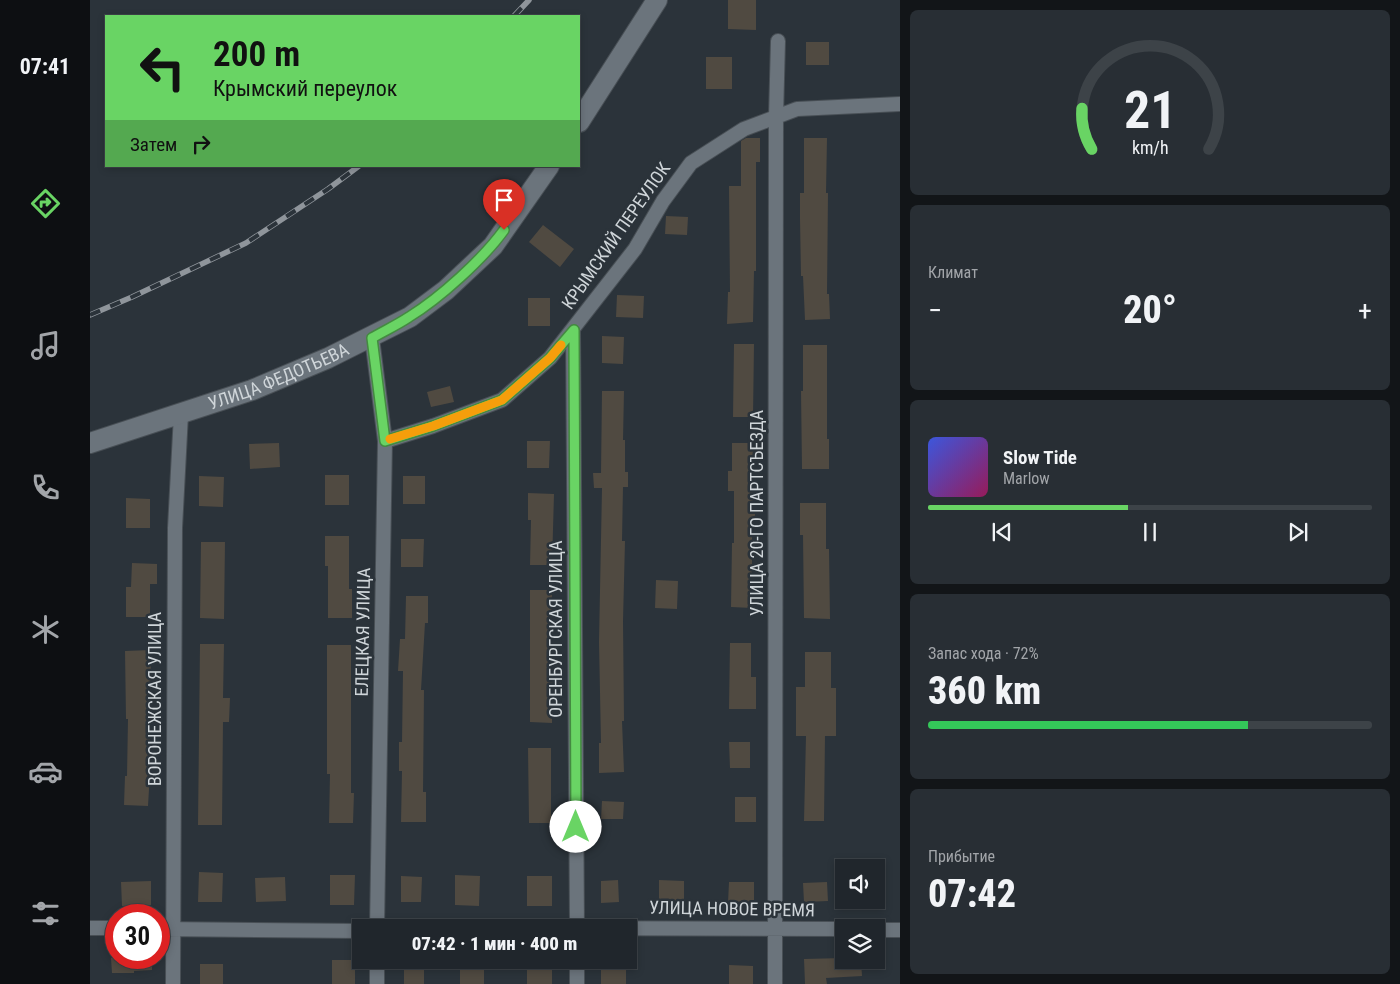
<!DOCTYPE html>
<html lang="ru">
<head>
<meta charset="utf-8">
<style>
	body { margin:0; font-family:"Roboto Condensed",sans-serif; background:#282e34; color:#f1f3f6; height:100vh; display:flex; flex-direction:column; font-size:19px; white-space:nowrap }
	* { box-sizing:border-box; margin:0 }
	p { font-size:16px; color:#a2a5a9 }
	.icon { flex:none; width:28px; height:28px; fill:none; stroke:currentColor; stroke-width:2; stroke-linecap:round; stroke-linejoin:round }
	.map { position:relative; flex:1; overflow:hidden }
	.side { display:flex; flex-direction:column; gap:10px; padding:10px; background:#121518; width:500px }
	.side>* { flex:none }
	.guide { position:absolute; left:15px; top:15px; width:475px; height:152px; border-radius:0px; box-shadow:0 2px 8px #0003,0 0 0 1px #3d4348; background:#69d464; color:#111; overflow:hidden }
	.buttons { position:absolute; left:745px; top:859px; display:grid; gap:10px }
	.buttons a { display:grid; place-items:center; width:50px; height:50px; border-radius:0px; background:#20262c; box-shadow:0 2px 8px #0003,0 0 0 1px #3d4348; font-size:25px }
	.speed { position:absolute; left:15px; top:904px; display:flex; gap:10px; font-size:25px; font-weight:700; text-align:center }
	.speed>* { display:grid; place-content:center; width:65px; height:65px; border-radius:50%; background:#20262c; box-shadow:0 2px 8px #0003,0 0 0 1px #3d4348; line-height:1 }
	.speed .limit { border:8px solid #d22; background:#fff; color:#111 }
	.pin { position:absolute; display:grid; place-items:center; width:42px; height:42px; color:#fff; margin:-51px -21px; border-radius:50% 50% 50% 0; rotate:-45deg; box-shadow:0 0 5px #0007 }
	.pin .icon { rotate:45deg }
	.me { position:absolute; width:55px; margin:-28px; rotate:0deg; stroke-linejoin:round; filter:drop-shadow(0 0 4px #0008) }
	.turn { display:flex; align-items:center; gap:18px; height:105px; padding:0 25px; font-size:22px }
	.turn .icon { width:65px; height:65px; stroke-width:2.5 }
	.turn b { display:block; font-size:35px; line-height:42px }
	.then { display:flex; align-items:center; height:48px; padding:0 25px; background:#0003; gap:10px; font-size:19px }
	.big { font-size:38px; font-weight:800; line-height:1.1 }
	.side .tile { flex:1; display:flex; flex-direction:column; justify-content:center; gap:8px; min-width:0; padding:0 18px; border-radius:8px; background:#282e34 }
	.side .dial { align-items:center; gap:0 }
	.dial svg { height:130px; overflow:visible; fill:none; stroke:#3d4348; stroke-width:7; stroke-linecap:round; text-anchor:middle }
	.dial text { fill:#f1f3f6; stroke:none }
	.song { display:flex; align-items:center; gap:15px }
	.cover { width:60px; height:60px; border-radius:8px; background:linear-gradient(135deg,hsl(230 70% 55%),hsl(330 70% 35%)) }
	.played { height:5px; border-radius:2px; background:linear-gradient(90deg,#69d464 45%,#3d4348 45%) }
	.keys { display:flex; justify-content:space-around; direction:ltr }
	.heat { display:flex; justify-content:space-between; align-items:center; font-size:28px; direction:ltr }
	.charge { height:8px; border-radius:4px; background:linear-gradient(90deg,#34c759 72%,#3d4348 0) }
	.trip { position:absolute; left:262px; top:919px; width:285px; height:50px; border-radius:0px; background:#20262c; box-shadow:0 2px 8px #0003,0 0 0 1px #3d4348; font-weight:800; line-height:50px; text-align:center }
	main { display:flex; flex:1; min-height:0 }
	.menu { display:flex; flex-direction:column; width:90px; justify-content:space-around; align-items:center; background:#0d0f12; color:#a2a5a9 }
	.menu .icon { width:35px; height:35px }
	.menu .selected { color:#69d464 }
	.menu b { font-size:22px; color:#f1f3f6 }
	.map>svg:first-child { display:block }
	.building { fill:#504a41 }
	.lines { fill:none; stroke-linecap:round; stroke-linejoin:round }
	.street-casing { stroke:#484f55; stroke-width:16 }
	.secondary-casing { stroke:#484f55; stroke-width:22 }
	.street { stroke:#6b747c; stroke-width:14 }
	.secondary { stroke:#6b747c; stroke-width:20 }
	.rail-casing { stroke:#8f959b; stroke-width:5.5 }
	.rail { stroke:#2b333a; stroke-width:4; stroke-dasharray:11; stroke-linecap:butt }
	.route-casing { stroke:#448a41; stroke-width:12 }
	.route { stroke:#69d464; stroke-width:9 }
	.slow { stroke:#f59e0b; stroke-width:9 }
	.labels { text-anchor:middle; stroke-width:5; stroke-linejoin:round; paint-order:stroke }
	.street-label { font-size:18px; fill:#cfd5d9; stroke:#2b333a }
</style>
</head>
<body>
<main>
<nav class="menu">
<b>07:41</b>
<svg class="icon selected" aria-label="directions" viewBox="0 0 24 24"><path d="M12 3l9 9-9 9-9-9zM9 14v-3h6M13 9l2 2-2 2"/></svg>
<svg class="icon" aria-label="music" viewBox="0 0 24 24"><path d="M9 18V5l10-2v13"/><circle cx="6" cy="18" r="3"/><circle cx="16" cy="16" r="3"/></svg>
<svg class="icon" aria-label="phone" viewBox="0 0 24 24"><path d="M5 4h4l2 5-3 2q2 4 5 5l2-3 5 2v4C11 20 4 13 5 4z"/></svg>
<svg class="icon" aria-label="climate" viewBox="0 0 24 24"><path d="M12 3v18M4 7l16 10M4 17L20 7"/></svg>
<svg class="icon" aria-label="car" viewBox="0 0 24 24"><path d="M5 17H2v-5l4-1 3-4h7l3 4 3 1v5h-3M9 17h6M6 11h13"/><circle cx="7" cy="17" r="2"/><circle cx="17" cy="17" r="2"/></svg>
<svg class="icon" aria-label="filters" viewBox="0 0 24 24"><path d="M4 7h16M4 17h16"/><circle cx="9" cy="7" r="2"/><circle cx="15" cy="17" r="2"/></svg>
</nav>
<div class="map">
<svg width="810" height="984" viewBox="0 0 810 984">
	<rect width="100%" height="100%" fill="#2b333a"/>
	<path class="building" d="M638 0H666V30L638 29Z
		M716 42H739V65H716Z
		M616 57H642V89H616Z
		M656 138H670V162H666V271H664L663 322 637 324 638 292H640L639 186H651V141Z
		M714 138H737L736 193H738L737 294H739L740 319 715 320 713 276H711L710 219V193H714Z
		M576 216 598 217 597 235 575 234Z
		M453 225 484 249 470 267 439 242Z
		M527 295 554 296 553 318 526 317Z
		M438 298H460V326H438Z
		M512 336 534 337 533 364 512 363Z
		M644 344H664L663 417H643Z
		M713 345H737V439H739V469H712L711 391H713Z
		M360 386 364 402 341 407 337 392Z
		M512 391H534L533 440H535V472H538V487H533L532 541H535L533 621 534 721H532L534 772 509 773V743H511L509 642 512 488H504L503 473H511Z
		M437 441H460L459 468H437Z
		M189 443 190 467 160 469 159 444Z
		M642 443H663L665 494V519H662V608L641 607 642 543H644V491H638V471H642Z
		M235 475H259V505H235Z
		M109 476 134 477 133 507 109 506Z
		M313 476H335V504H313Z
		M438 493 464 494 462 565H440L441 520H438Z
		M36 498 60 499V528H36Z
		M710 503H736V549H739L740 619 714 618 713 535H710Z
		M235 536H259V589H262V618H238V566H235Z
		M311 539H334L333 567H311Z
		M111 542H135L134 619 110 618Z
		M42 563 67 564V584H60V617H36V587H41Z
		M566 580 588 581 587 609 565 608Z
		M440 590H462L461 679H471V694H462V723L440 722Z
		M316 596H338V623H335L331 690H334L333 792H336V822H311L312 771H309V742H312L313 671H308L310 639H315Z
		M640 643H661V677H666V709H639Z
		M110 644H134L133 698H140L139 722H133L132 825H108Z
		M237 645H261V793H264L263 823H239L240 774H237Z
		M61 650 60 740H62L58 806 34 805 35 776H37L38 719H36L35 651Z
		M715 652H741V688H746V736H735L734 821H714L716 736H706V687H715Z
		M639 742H660V768H640Z
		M438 748H461V823H439Z
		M645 797H666V822H645Z
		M512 801 534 802 533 819H511Z
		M109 872 133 873 132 902H108Z
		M240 875H265L264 905H240Z
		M365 875 390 876 389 906 365 905Z
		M311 876 332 877 331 902H311Z
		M437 876H462V906H437Z
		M195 877 196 901 166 902 165 878Z
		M528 880 529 902 511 903V881Z
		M569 880 594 881V901H569Z
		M61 881V905L32 906 31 882Z
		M639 882H664V903H638Z
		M737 882 738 901 714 902 713 883Z
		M21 958H62V970L44 971V973H22Z
		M754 958V960H771L772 976 736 978 737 984H715L714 959Z
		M242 960H265V984H242Z
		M314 960H334V984H314Z
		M370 960H394V984H370Z
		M110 964H133V984H110Z
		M639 965 663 966V984H639Z
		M437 967H462V984H437Z
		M511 968H536V984H511Z"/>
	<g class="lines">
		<defs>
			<path id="street" d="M483 329 487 928
				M282 338 295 441 287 928
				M295 441 343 426 412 400 460 358 545 249 573 201 601 163 654 129 707 109 810 104
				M0 928H26
				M440 928 754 929
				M69 929 271 931
				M786 930H810
				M287 960V984
				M487 960V984
				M83 984 85 528 91 414
				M685 984 686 117 688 41"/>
			<g id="secondary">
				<path d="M489 122 567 0"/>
				<path id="s1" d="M0 443 162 390 238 358 320 317 356 290 403 246 459 166"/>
			</g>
		</defs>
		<use href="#street" class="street-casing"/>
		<use href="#secondary" class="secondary-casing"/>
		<use href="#street" class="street"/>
		<use href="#secondary" class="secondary"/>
		<defs>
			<path id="rail" d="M424 16 439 0
				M0 315 42 297 156 243 238 189 269 166"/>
		</defs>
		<use href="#rail" class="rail-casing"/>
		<use href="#rail" class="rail"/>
	</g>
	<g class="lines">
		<defs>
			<path id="route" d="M414 230C393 259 350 298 319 317 307 325 294 331 282 338L295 441 343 426 412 400 460 358 484 330 486 827"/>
		</defs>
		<use href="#route" class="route-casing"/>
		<use href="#route" class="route"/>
		<path class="slow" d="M300 439 343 426 412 400 460 358 471 345"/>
	</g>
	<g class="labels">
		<g class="street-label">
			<text transform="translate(526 236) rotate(-55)" y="6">КРЫМСКИЙ ПЕРЕУЛОК</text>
			<text dy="6" stroke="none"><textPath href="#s1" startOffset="200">УЛИЦА ФЕДОТЬЕВА</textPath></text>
			<text transform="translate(667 513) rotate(-90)" y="6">УЛИЦА 20-ГО ПАРТСЪЕЗДА</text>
			<text transform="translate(466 629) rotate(-90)" y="6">ОРЕНБУРГСКАЯ УЛИЦА</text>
			<text transform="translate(273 632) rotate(-89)" y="6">ЕЛЕЦКАЯ УЛИЦА</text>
			<text transform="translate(65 699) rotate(-90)" y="6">ВОРОНЕЖСКАЯ УЛИЦА</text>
			<text transform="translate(642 909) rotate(1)" y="6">УЛИЦА НОВОЕ ВРЕМЯ</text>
		</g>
	</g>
</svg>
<div class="buttons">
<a><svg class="icon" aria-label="sound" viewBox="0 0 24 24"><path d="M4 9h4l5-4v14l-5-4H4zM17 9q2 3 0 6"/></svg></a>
<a><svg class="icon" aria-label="layers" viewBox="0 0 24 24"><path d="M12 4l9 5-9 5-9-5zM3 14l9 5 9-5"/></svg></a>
</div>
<div class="speed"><div class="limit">30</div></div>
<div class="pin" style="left:414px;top:230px;background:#d93025"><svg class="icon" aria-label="arrive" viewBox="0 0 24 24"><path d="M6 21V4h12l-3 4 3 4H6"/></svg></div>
<svg class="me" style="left:486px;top:827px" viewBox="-20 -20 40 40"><circle r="19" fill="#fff"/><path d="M0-13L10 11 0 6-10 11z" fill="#69d464"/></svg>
<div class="trip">07:42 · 1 мин · 400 m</div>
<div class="guide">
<div class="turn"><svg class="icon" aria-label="left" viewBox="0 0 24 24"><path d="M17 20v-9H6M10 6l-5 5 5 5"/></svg><div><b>200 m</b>Крымский переулок</div></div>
<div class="then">Затем<svg class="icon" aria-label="right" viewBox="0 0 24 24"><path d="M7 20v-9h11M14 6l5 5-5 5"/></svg></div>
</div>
</div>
<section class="side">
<div class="tile dial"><svg viewBox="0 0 100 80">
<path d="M14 69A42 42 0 1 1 86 69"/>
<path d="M14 69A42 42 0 0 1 8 44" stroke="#69d464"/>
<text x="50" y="56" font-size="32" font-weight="700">21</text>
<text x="50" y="72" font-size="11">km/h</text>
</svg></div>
<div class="tile"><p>Климат</p>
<div class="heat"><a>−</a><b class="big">20°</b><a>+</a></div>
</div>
<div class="tile">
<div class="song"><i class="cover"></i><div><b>Slow Tide</b><p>Marlow</p></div></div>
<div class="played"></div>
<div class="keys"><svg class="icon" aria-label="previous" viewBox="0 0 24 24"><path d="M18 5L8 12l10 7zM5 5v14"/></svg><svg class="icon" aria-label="pause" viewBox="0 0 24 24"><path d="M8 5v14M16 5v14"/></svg><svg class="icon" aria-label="next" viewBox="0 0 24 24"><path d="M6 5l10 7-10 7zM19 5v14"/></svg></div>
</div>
<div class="tile"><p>Запас хода · 72%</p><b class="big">360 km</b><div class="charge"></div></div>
<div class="tile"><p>Прибытие</p><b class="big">07:42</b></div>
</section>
</main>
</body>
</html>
